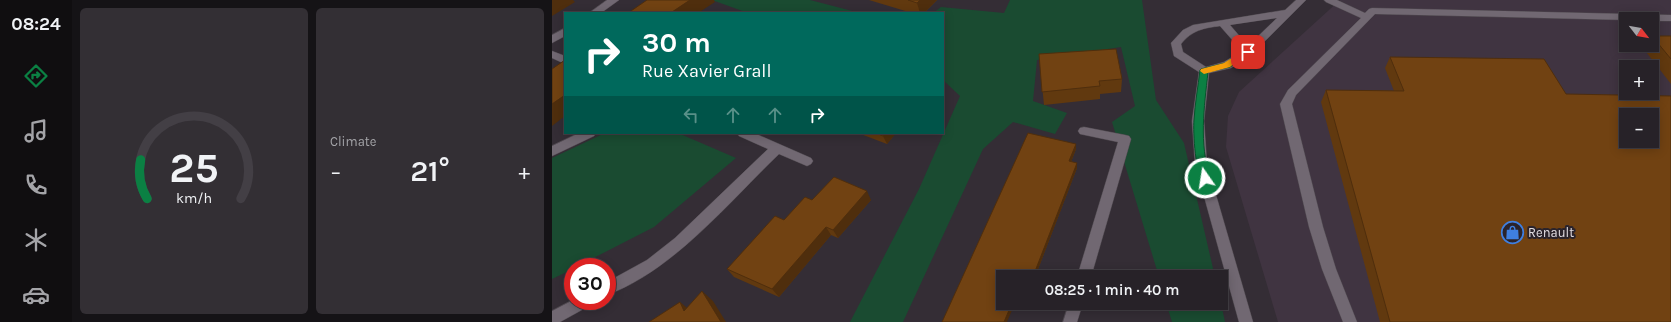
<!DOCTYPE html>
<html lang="en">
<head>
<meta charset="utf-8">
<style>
	body { margin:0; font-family:Karla,sans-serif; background:#332f34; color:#f1f3f6; height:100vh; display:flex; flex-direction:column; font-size:15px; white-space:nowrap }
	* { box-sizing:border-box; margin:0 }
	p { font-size:13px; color:#a4a4a8 }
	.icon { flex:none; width:22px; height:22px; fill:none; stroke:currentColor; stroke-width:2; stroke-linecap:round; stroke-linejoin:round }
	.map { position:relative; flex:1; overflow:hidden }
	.panel { display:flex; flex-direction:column; gap:8px; padding:8px; background:#151316; width:480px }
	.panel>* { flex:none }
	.banner { position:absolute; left:12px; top:12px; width:380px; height:122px; border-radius:0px; box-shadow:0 2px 10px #0003,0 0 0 1px #433f45; background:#00695c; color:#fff; overflow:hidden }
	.needle { width:26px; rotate:121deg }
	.buttons { position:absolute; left:1067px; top:12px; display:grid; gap:8px }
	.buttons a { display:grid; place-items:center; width:40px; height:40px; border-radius:0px; background:#272228; box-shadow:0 2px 10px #0003,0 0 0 1px #433f45; font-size:20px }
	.speed { position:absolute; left:12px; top:258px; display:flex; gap:8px; font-size:20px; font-weight:700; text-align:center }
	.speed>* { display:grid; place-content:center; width:52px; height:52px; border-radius:50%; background:#272228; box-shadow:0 2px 10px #0003,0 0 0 1px #433f45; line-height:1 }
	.speed .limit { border:6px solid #d22; background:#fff; color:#111 }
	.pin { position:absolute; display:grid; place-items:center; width:34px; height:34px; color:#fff; margin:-17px; border-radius:8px; box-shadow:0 2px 6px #0006 }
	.me { position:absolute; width:44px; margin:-22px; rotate:347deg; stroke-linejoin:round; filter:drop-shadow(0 0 3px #0008) }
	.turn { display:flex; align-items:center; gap:14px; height:84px; padding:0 12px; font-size:18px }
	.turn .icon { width:52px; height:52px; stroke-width:2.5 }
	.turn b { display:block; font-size:28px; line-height:34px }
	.lanes { display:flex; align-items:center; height:38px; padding:0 12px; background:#0003; justify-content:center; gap:20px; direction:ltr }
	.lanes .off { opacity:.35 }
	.big { font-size:30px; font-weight:600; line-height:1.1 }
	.panel .card { flex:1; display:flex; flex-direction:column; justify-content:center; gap:6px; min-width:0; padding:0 14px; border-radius:6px; background:#332f34 }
	.panel .dial { align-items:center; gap:0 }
	.dial svg { height:104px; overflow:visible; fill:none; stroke:#433f45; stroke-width:7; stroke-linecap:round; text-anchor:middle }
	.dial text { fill:#f1f3f6; stroke:none }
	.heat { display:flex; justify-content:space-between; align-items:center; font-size:22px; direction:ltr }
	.panel .tiles { flex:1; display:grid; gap:8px; grid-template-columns:repeat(2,1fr) }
	.trip { position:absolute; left:444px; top:270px; width:232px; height:40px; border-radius:0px; background:#272228; box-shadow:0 2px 10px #0003,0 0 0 1px #433f45; font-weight:600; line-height:40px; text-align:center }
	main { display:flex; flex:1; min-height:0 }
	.dock { display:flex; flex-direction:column; width:72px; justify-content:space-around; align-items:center; background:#100e10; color:#a4a4a8 }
	.dock .icon { width:28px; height:28px }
	.dock .current { color:#0b8043 }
	.dock b { font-size:18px; color:#f1f3f6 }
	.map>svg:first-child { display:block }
	.built { fill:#403441; fill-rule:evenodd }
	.green { fill:#1a4b31 }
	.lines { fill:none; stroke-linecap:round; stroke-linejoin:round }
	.lane-casing { stroke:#4f494f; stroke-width:1 }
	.street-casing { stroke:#4f494f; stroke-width:1 }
	.secondary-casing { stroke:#4f494f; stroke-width:1 }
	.lane { fill:#716872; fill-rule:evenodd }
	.street { fill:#716872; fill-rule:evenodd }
	.secondary { fill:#716872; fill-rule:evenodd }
	.wall { fill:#61390f }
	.shaded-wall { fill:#4f2e0d }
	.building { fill:#714212; stroke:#4f2e0d; fill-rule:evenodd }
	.route { fill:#0b8043; stroke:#07532c }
	.slow { fill:#f59e0b }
	.labels { text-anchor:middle; stroke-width:4; stroke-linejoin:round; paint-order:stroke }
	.poi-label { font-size:13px; fill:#e1dce1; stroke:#2a232b; text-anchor:start }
</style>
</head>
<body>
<main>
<nav class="dock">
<b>08:24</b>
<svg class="icon current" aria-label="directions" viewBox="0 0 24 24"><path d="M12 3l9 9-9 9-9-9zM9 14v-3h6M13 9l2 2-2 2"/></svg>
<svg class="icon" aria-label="music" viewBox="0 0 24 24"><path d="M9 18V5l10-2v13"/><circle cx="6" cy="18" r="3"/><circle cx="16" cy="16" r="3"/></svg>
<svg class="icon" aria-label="phone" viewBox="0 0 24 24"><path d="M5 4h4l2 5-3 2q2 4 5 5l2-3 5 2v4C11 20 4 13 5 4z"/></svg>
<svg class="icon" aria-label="climate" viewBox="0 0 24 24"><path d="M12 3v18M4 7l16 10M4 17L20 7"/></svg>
<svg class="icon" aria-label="car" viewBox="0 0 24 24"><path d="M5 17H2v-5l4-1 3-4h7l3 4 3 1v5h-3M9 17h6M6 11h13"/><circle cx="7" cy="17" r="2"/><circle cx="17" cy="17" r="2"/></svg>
</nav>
<section class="panel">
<div class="tiles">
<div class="card dial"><svg viewBox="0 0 100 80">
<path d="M14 69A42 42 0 1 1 86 69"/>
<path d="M14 69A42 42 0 0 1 9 39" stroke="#0b8043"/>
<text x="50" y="56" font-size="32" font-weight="700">25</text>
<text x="50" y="72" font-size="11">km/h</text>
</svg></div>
<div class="card"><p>Climate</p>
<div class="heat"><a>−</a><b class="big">21°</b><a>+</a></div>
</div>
</div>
</section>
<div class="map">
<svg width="1119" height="322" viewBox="0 0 1119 322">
	<rect width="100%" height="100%" fill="#342d35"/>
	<path class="built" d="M788 0H1119V322H726L674 147 676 116 687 92ZM1074 19H1100V45H1074ZM1074 67H1100V93H1074ZM1074 115H1100V141H1074Z"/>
	<path class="green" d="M160 0H258L308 13H196Z
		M458 0H590L604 100 632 143 663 277H607L560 122 583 106 569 47 485 60 481 101 515 113 503 134 461 122 431 149 351 322H298L367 189 408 96 391 80V13H381L389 7 452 13Z
		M53 133H126L184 158 102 227 24 267H21V269L0 279V158Z
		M614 303H669L673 322H620Z"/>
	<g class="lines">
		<defs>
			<path id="lane" d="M772 0H785L813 13 817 9 820 8 1119 15V21H1100V19L1074 20 823 14 744 95 740 104 771 227 784 269 805 322H791L770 269 757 227 728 104 736 90 809 18 774 2Z
				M27 133H44L42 136 0 156V146Z"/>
			<path id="street" d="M744 0H754L700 54 679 68 657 73 652 121 655 164 701 322H687L643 164 640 121 647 72 622 56 619 43 631 30 641 25 733 10ZM725 18 696 46 678 25ZM668 26 690 51 672 62 654 67 631 52 629 44C640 30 652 28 668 26Z
				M0 51 13 56V64L0 58Z
				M532 127 573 135 577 136 579 139 539 277H525L566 142 528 134 526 131 528 128Z
				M185 133H202L259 158 261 161 259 164 255 166 227 154C177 202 122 270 55 295V282L95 260 123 238 216 149 187 136Z
				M21 300V301H39L37 306 8 322H0V311Z
				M517 303H531L525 322H511Z"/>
			<path id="secondary" d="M55 0H67L49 13H37Z
				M13 28V36L0 43V35Z"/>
		</defs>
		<use href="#lane" class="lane-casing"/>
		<use href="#street" class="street-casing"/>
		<use href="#secondary" class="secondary-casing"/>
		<use href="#lane" class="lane"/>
		<use href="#street" class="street"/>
		<use href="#secondary" class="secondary"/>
	</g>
	<path class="wall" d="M317 0H385L372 13H360Z
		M1100 36H1119V84L1091 48 1093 45H1100Z
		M487 54 570 79 569 92 548 94V99L492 105Z
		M838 57 1014 94 1119 322H828L769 102 774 90 842 91 833 68Z
		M306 133H344L335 144Z
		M524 144V149L519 162 525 163V168L483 277H477L473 276V277H451L390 322Z
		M260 200H319L286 238 279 235 227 297 182 277 175 269 232 220Z"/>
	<path class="shaded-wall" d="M0 0H21L23 2 0 16Z
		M138 0H162L163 2 146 13H120V12Z
		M368 0H385L372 13H368L365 3Z
		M13 95V116L0 126V104Z
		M333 133H344L335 144 331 136Z
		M524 144V149L517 167V161Z
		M525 163V168L483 277 482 274Z
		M315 191 319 200 286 238 281 230Z
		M274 227 279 235 227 297 220 289Z
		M472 272 473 277H470Z
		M150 291 161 301 174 322H169Z
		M128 302 140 312 132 311Z
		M460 303H463L455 322H452Z"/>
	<path class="building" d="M95 0H138L120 12 121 13H76Z
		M356 0H368L365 3Z
		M1100 36H1119V59Z
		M564 49 570 79 547 81 548 86 490 92 487 54Z
		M838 57 992 59 1014 94 1119 96V322H838L774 90 852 91ZM1074 115H1100V141H1074Z
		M13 60V95L0 104V69Z
		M324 133H333L331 136Z
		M476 133 524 144 517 161 525 163 482 274 472 272 470 277H451V303H460L452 322H390Z
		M282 177 315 191 281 230 274 227 220 289 175 269 223 216 232 220 253 197 260 200Z
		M150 291 169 322H97L128 302 132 311Z"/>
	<path class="route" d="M693 50H696L700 52 678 67 656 72C652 108 647 143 658 178L653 182C643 178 641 131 642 120 643 103 646 87 648 70L649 69 673 63Z"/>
	<path class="slow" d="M678 59H684L685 61 678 67 652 74 648 71 649 69 672 63Z"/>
	<defs>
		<symbol id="shop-ring" viewBox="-11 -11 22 22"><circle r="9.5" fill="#2a232b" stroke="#3f7fe0" stroke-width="1.5"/><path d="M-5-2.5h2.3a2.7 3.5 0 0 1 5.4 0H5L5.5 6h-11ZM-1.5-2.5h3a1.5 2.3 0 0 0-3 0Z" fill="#3f7fe0"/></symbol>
	</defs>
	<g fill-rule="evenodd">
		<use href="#shop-ring" x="948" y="220" width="25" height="25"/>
	</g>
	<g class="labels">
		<g class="poi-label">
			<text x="976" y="237">Renault</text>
		</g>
	</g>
</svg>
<div class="buttons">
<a><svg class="needle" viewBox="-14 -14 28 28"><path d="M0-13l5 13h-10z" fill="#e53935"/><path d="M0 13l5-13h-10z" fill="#a4a4a8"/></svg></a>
<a>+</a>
<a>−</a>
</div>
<div class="speed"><div class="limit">30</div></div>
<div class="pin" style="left:696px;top:52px;background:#d93025"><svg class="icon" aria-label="arrive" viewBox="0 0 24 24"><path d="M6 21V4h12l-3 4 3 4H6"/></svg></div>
<svg class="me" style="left:653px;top:178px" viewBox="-20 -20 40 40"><circle r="17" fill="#0b8043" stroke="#fff" stroke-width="3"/><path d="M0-11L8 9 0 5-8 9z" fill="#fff"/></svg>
<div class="trip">08:25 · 1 min · 40 m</div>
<div class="banner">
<div class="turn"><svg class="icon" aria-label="right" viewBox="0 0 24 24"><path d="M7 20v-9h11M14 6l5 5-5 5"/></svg><div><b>30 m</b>Rue Xavier Grall</div></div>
<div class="lanes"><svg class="icon off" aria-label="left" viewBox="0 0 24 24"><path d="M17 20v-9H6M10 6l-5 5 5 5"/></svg><svg class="icon off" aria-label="ahead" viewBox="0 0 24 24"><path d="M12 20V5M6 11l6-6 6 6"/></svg><svg class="icon off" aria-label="ahead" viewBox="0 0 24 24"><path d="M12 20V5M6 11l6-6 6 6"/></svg><svg class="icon" aria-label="right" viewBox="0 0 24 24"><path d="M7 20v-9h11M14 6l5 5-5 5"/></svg></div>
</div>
</div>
</main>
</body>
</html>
